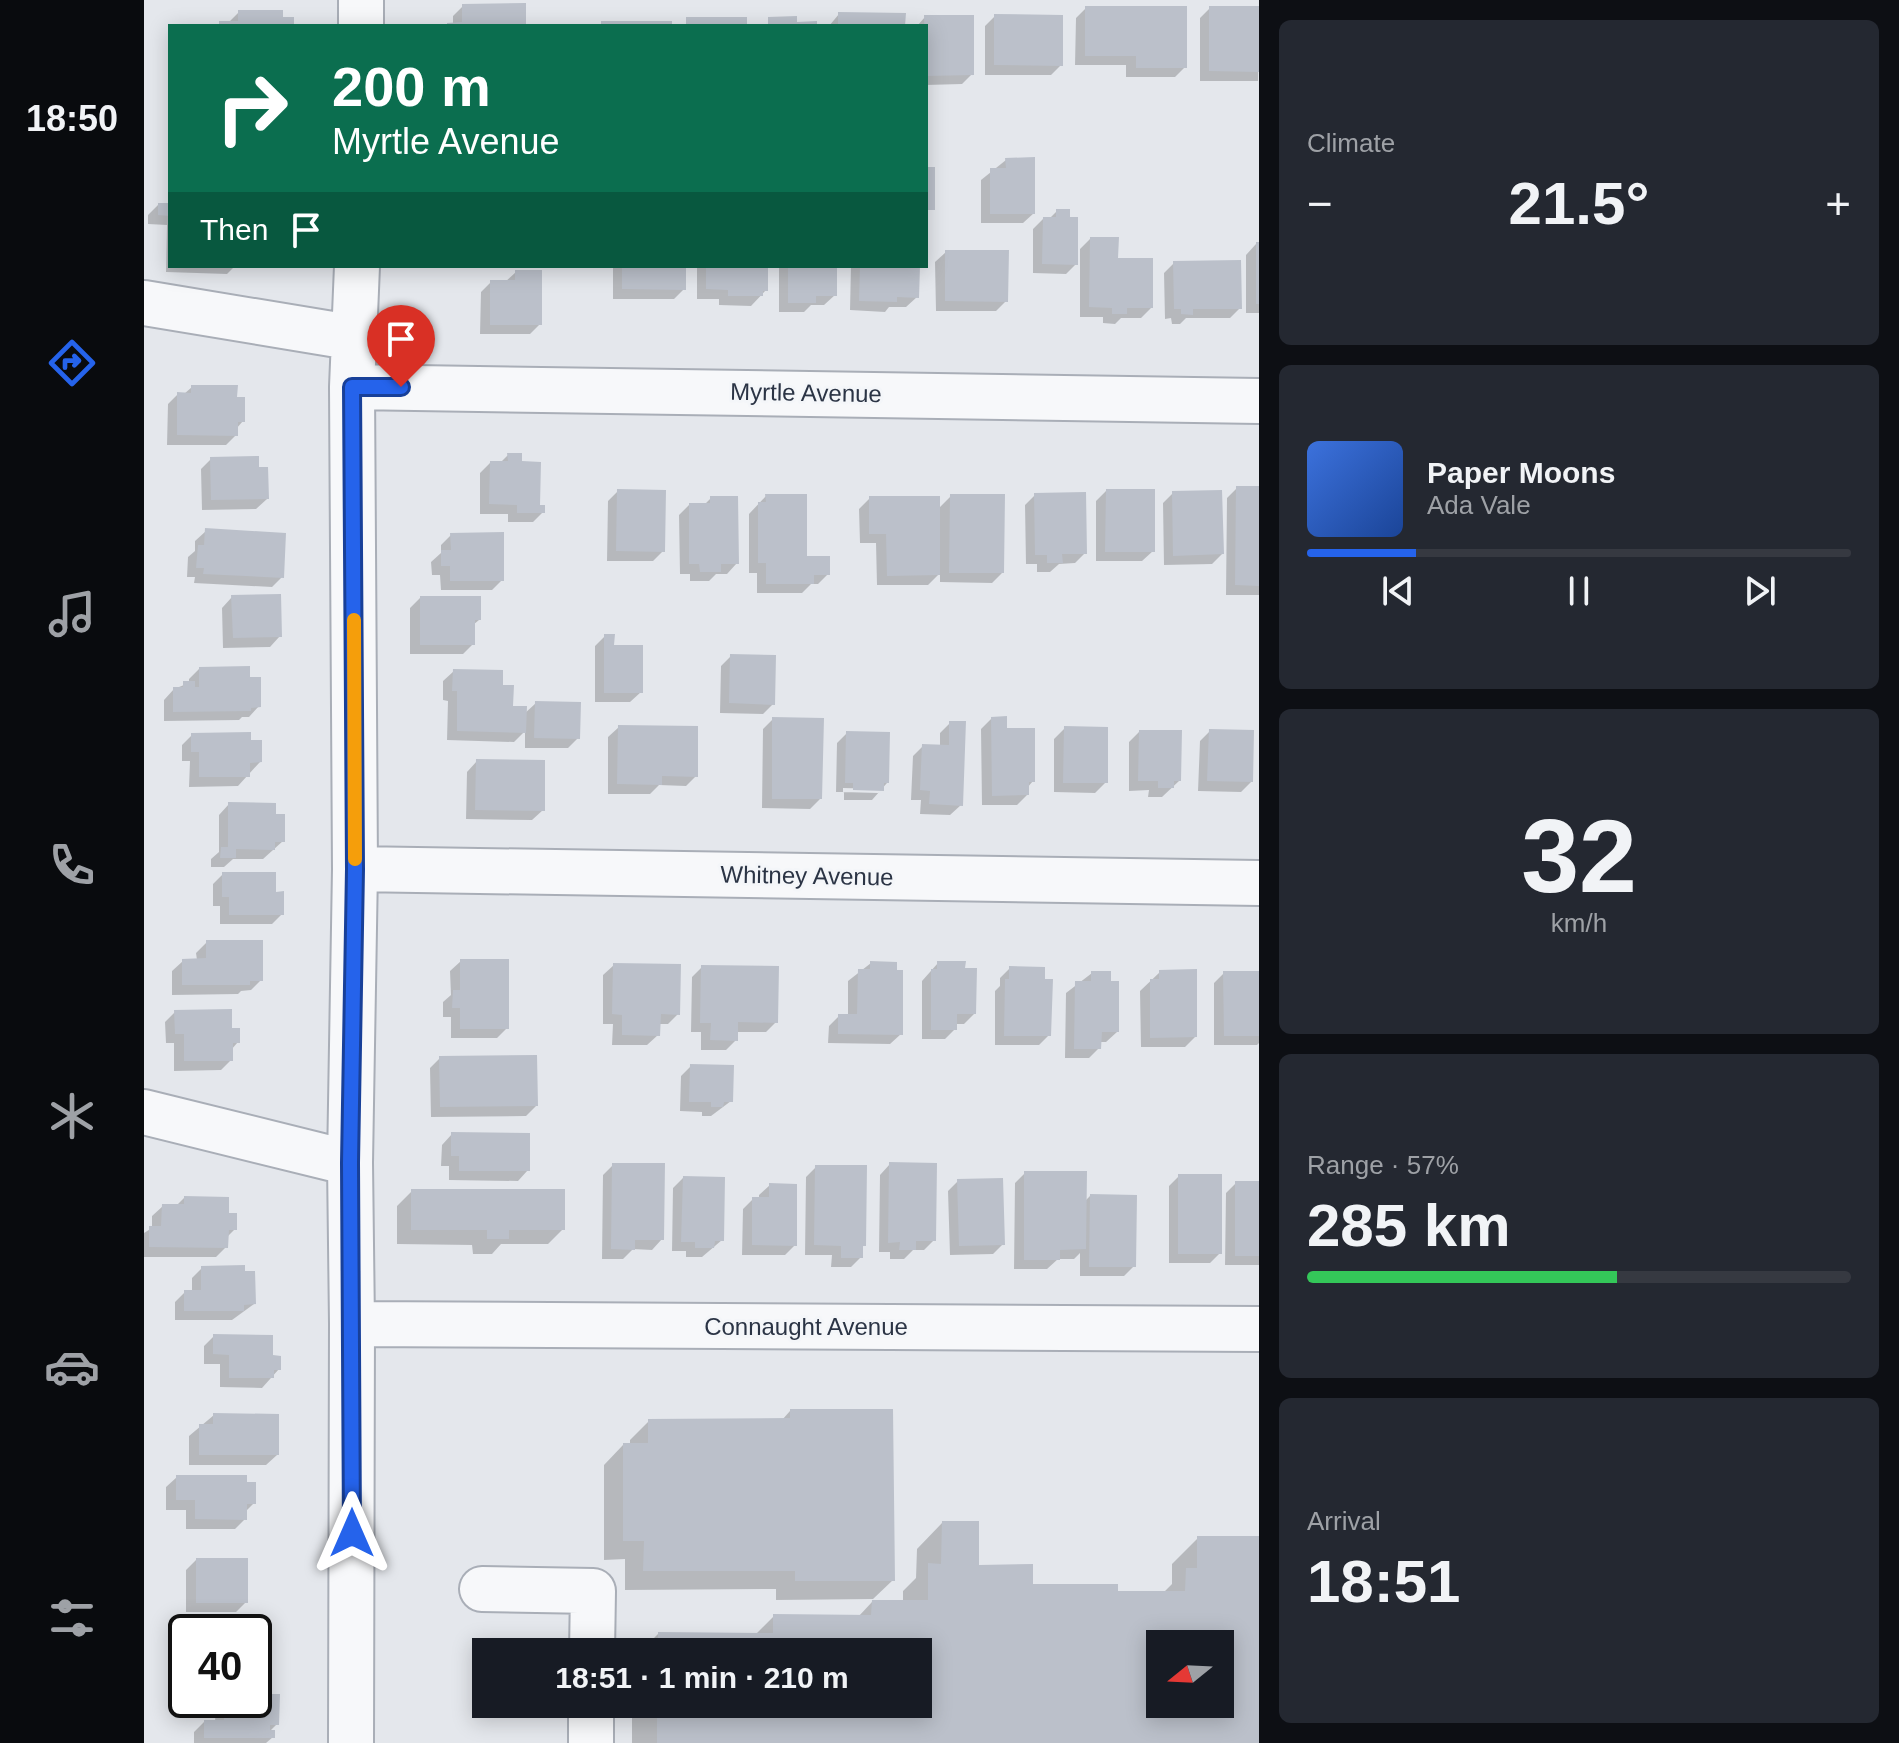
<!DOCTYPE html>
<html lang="en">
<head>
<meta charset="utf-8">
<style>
	body { margin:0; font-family:Arial,sans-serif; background:#242831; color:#f1f3f6; height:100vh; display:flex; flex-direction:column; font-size:30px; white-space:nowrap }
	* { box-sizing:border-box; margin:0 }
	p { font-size:26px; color:#9ea1a6 }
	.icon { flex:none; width:44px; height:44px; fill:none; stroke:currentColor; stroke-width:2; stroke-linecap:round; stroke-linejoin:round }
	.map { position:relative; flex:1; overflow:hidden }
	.side { display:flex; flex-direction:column; gap:20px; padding:20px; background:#0d0f14; width:640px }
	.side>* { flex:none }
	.guide { position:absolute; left:24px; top:24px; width:760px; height:244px; border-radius:0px; box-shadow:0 4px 20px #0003; background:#0b6e4f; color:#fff; overflow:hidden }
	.needle { width:52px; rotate:252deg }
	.controls { position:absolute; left:1002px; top:1630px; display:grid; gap:16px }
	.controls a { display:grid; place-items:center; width:88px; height:88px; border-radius:0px; background:#171b24; box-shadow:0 4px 20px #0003; font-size:40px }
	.speed { position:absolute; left:24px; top:1614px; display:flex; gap:16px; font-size:40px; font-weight:700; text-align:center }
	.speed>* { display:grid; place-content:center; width:104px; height:104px; border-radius:50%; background:#171b24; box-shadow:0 4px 20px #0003; line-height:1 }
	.speed .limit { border:4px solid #111; border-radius:12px; background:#fff; color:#111 }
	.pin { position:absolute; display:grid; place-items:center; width:68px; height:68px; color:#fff; margin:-82px -34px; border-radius:50% 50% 50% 0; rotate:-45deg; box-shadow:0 0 8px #0007 }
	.pin .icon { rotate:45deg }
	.me { position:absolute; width:88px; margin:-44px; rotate:0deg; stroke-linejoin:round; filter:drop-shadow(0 0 6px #0008) }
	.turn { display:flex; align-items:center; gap:28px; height:168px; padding:0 32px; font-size:36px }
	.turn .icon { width:104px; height:104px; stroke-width:2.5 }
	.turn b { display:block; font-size:56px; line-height:68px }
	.then { display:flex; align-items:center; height:76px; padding:0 32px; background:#0003; gap:16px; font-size:30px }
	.big { font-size:60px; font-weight:700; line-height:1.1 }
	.side .widget { flex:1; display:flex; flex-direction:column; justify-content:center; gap:12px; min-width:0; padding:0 28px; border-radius:12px; background:#242831 }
	.side .dial { align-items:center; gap:0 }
	.dial b { font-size:104px; line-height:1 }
	.song { display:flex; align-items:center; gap:24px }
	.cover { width:96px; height:96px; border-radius:12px; background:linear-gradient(135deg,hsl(220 70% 55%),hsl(220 70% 35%)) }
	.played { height:8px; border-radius:4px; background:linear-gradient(90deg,#2563eb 20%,#363941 20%) }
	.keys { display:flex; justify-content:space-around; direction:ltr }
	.heat { display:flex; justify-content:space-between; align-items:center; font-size:44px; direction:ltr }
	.charge { height:12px; border-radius:6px; background:linear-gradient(90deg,#34c759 57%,#363941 0) }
	.trip { position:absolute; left:328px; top:1638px; width:460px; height:80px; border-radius:0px; background:#171b24; box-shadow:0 4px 20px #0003; font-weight:700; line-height:80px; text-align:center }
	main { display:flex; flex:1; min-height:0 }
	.tab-bar { display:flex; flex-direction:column; width:144px; justify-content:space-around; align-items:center; background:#090b0e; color:#9ea1a6 }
	.tab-bar .icon { width:56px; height:56px }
	.tab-bar .selected { color:#2563eb }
	.tab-bar b { font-size:36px; color:#f1f3f6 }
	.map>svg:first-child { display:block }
	.shadow { fill:#0003; fill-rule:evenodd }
	.building { fill:#bbc0ca; fill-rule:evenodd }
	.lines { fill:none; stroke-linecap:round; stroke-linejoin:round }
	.minor-casing { stroke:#a9aeb7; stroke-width:48 }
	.minor { stroke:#f7f8fa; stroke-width:44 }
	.route-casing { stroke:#184099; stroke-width:20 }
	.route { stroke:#2563eb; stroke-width:14 }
	.slow { stroke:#f59e0b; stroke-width:14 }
	.labels { text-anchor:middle; stroke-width:6; stroke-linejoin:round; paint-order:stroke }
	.street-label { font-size:24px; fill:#2b3445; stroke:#f4f6f9 }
</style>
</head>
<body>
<main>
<nav class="tab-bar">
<b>18:50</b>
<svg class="icon selected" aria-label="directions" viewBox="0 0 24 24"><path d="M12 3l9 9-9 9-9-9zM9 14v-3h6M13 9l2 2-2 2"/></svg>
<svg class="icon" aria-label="music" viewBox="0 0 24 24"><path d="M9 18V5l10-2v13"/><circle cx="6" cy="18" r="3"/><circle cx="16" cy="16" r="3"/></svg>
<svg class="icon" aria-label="phone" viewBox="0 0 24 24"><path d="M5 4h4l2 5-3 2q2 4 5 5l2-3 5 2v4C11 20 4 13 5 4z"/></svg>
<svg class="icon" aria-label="climate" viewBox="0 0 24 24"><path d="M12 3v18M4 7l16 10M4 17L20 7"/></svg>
<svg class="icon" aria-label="car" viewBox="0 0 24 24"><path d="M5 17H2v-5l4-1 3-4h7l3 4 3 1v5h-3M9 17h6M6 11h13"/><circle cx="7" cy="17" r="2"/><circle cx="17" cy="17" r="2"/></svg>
<svg class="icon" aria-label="filters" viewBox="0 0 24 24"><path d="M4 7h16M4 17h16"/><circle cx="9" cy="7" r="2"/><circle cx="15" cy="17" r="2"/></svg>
</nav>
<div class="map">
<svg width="1115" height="1743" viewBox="0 0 1115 1743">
	<rect width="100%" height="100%" fill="#e4e7ec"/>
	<path class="shadow" d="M319 6 380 26H303L309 24V16Z
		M942 8 1041 67 1031 77H982V65H931L932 18Z
		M1066 8H1115L1114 81H1056V18Z
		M95 12 136 19 148 26H73L76 23H84Z
		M695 14 759 26H685Z
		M851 16 917 65 907 75H841V26Z
		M781 17 828 74 818 84 782 85V26H773Z
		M862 160 890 213 879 223H837V180Z
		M14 205H26V266H91L83 274 22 272 23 225 4 224V215Z
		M913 211 932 264 922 274 889 273V229L899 219H905Z
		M946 239 972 260 1007 308 997 318H977L971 324 959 323V317H936V249Z
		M1112 244H1115V313H1102V255Z
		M802 252 862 301 852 311H792L791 262Z
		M1030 263 1096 308 1086 318H1042L1036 324H1028L1027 318 1021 319 1020 273Z
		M469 266H540V289L530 299H469Z
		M553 266H622V290L607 306 575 305V299H553Z
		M635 266H691V295L680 305H667L660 312H635Z
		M707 266H774L773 297 762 307H745L741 312 706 310Z
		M372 272 396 324 386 334H336L337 292 347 282H361Z
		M48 387 91 399 99 421 92 429V435L82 445H23L24 404 34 394H40Z
		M364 455 376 463 394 507 399 512 389 522H364V514H336V473L346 463H356Z
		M67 459 113 469 123 499 112 509 58 510 57 469Z
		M1093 488H1115V595H1082L1083 498Z
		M474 491 519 551 509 561H463L464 501Z
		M962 491 1009 551 998 561H952V501Z
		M1029 493 1078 554 1068 564 1020 565 1019 503Z
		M891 495 941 553 931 563 915 564 906 572H893V564H882L881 505Z
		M622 496 661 558 684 574 674 584H667L658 593H613V573H605V514Z
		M807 496 858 573 848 583 796 582V573L784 585H733L732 543H716L715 509 726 498 794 509Z
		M567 498 593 563 583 574H572L565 581H546V574H536L535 515 545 505H560Z
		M62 531 138 577 128 587 50 583 51 577H43L44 557 51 551V541Z
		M307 535 358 580 348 590H297L296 575H288L287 562 297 553V545Z
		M88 597 136 636 126 647 79 648 78 608Z
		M276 598 335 620 329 625V644L319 654H266V608Z
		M461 636 497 692 486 702H451V646Z
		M587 656 629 704 619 714 576 713 577 666Z
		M55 669 104 679 115 706 105 717H98L95 720 20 721V700L30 689 45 683V679Z
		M310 671 357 687 367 708 380 714 392 703 434 738 424 748H381V731L370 742 303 740 304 701 299 700V681Z
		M848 718 860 730 889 781 883 788V795L873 805H838L837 729Z
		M629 719 676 799 666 809 618 808 619 729Z
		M806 723 817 805 806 815 776 814 777 800H767L769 756 779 746H796V733Z
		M475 727 552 776 542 786 515 785 506 794H464V737Z
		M921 728 962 782 951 793 910 792V739Z
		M1066 731 1107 782 1097 792 1054 791 1056 741Z
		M995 732 1035 781 1018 797H1004L1005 790 985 791V742Z
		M703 733 743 783 728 800H700V792H692L693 743ZM699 788 738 789 734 793 699 792Z
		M48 735 105 742 116 762 94 786 45 787 46 761H38V745Z
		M333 761 399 810 388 820 322 819 323 772Z
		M85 804 139 841 119 859H89L80 867H67V859L75 852V815Z
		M79 874 130 894 138 914 128 924H76V906H69V884Z
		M63 942 117 980 107 990 97 991 94 994 28 995V971L39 961 53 960 52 953Z
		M317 961 363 1028 353 1038H307V1017H299V1002L307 995 306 971Z
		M727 963 757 1034 746 1044 684 1043 685 1026 695 1016H704V981Z
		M794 963 830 1014 820 1024H811V1029L801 1039H778V981Z
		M470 965 534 1014 524 1024H514V1035L503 1045H468L469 1024H459V975Z
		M558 967 632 1022 622 1032H592V1040L582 1050H557V1032H547L548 977Z
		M866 968 905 1035 895 1045H851V991L856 986V978Z
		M1016 972 1051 1037 1041 1047H997L996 991Z
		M948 973 973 1032 962 1042H956L955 1048 945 1058H921L922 993Z
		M1080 973H1115V1043L1113 1045H1070V983Z
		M31 1012 86 1030 94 1042 87 1050V1060L77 1070 30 1071V1043H22L21 1022Z
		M296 1058 392 1106 382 1116 287 1117 286 1068Z
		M547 1066 587 1101 567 1116H558V1112L536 1111 537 1076Z
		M308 1134 384 1170 374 1181 305 1180V1166H297L298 1145Z
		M746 1164 790 1240 780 1250H769L760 1259H746V1252H735L736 1175Z
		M469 1165 518 1239 508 1250 489 1249 479 1259H458L459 1175Z
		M672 1167 720 1245 717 1249V1257L707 1267H687L688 1255H661L662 1177Z
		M881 1173 940 1202 946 1196 990 1266 980 1276H936V1253L930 1259H914L903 1269H870L871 1183Z
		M1035 1176 1076 1253 1066 1263H1025V1186Z
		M539 1178 578 1240 558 1257H542V1251H528L529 1188Z
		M814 1181 859 1244 849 1254 806 1255 804 1191Z
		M1092 1183H1115V1265H1081L1082 1193Z
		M626 1185 651 1245 641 1255H598L599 1209 609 1199H615V1195Z
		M268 1191 419 1229 404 1244H357L348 1254H329L328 1245 253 1244V1206Z
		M40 1198 83 1215 91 1229 82 1238V1247L72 1257H0V1233L8 1228V1216L19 1206H32Z
		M58 1268 110 1304 88 1320H31V1302L41 1292H48V1278Z
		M70 1336 127 1357 135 1369 118 1388 76 1387V1364H60V1346Z
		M646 1411 749 1580 729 1599 632 1600V1589L481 1590V1559L460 1560V1465L479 1445H486V1440L505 1421 638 1420Z
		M70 1415 133 1455 122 1465H45V1436Z
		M33 1477 101 1484 110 1503 101 1512V1519L91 1529H42V1510H22V1487Z
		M798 1523 833 1567 887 1586 972 1593H1019L1028 1584V1564L1054 1538H1115V1743H488V1704H774V1652H496L514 1634H612L630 1616 714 1617 728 1602H759V1591L772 1578 773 1549ZM1016 1644H1076V1704H1016Z
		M52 1560 102 1602 92 1612H42V1570Z
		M50 1623 99 1632H42L41 1675 40 1634Z
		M110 1696 133 1724 125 1732 129 1737 122 1743H50V1732L60 1722H71L72 1705 77 1700H110Z"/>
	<path class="building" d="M382 3V26H303V23L318 22V4Z
		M941 6H1043V68H992V56H941Z
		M1065 6H1115V72L1065 71Z
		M94 10H139V17H150V26H75V21H94Z
		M694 12 762 13 761 26H694Z
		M850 14 919 15V66L850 65Z
		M780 15H830V75L782 76Z
		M653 16V22L673 21V26H624V17Z
		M542 17H603V26H542Z
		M457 21H528V26H457Z
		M891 157V214H846V168H862L861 158Z
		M782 167H791V210H782Z
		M14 203H26V216L14 215Z
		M912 209H926V217H934V265L898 264 899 217H912Z
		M946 237H975L974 258H1009V308H983V314H968V308L945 307Z
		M1112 242H1115V304H1112Z
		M801 250H865L864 302 801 301Z
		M1097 260 1098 309H1049V315L1037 314V309H1030L1029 261Z
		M478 266H542V290L478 289Z
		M562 266H624V291H619V296H584V290L562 289Z
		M644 266H693V296H672V303H644Z
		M716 266H776L775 298 753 297V302L715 301Z
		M371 270H398V325H346V280H371Z
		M47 385H94L93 397H101V422H94V436L33 435V392L47 393Z
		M363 453H378V461L397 462 396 505H401V513H373V505L345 504 346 461H364Z
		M115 456V467H124L125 499 67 500 66 457Z
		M1092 486H1115V586L1091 585Z
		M473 489 522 490 521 552 472 551Z
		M962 489H1011V552H961Z
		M1078 490 1080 554 1029 556 1028 491Z
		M942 492 943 554H918L919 563H903V555H891L890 493Z
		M621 494H663V556H686V575H670V584H622V563H614V502H622Z
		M806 494H861L860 573H805Z
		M566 496H594L595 564H577V572H556L555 564H545V503H566Z
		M725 496H796V575L743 576 742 534H725Z
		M61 528 142 533 140 578 59 574 60 568H52L54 545H60Z
		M360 532V581H306V566H297V550H307L306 533Z
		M137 594 138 637 89 638 87 595Z
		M276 596H337V620H331V645H276Z
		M460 634H471L470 645H499V693H460Z
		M586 654 632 655 631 705 585 703Z
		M106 666V677H117V707L107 708V711L29 712V687H39V681H51V687H55V667Z
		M309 669 359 670V685H370L369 706H383L382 733 313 731V691H308Z
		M391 701 437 702 436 739 390 738Z
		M863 716V728H891V782H885V795L848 796 847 717Z
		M628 717 680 718 678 799H628Z
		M805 721H822L819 806 785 804 786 791 776 790 778 744 805 745Z
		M474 725 554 726V777L518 776V785L473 784Z
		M920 726 964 727V783H919Z
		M1065 729 1110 730 1109 782 1063 781Z
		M995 730H1038L1037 781H1030V788H1014V781H994Z
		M702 731 746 732 745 783H740V791L709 790V783H701Z
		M107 732V740H118V762L106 763V777H55V752H47V733Z
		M332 759 401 760V811L331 810Z
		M84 802 132 803V814H141V842H131V850L92 849V858H76L77 847H84Z
		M78 872H132V892L140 891V915H85V897H78Z
		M62 940H119V981H106V985H38V959L62 958Z
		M316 959H365V1029H316V1008H308L309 990H316Z
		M726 961 753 962V970H759V1035L694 1034V1014H713L714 969H726Z
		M793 961H822L821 968H833L832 1014H813V1030H787V969H793Z
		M469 963 537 964 536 1015 517 1014 516 1036 478 1035V1015L468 1014Z
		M557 965 635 966 634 1023 594 1022V1041L566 1040 567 1023H556Z
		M865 966 901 967V979H909L907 1036H860L861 979H865Z
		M1053 969V1037L1006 1038V979H1015V970Z
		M947 971H967V981H975V1032H958L957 1049H930L931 981H947Z
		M1079 971H1115V1036H1080Z
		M88 1009V1028H96V1043H89V1061H40V1034H31L30 1010Z
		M393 1055 394 1106 296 1107 295 1056Z
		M546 1064 590 1065 589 1102H580L579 1107H567V1102H545Z
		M307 1132 386 1133V1171H315V1156H307Z
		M745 1162 793 1163 792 1241H772V1250H755L756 1242 744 1243Z
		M468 1163H521L520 1240H491V1250L467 1249Z
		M671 1165H723L722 1246H719V1258H697V1246L670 1245Z
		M880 1171H943L942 1249 916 1250V1260H880Z
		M1034 1174H1078V1254H1034Z
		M539 1176 581 1177 580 1241H571L570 1248H551V1242H537Z
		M859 1178 861 1245 815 1246 813 1179Z
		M1091 1181H1115V1256H1091Z
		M625 1183 653 1184V1246L608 1245V1197H625Z
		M267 1189H421V1230H365V1239H343V1230H267Z
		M946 1194 993 1195 992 1267H945Z
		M40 1196 85 1197V1213H93V1230H85L84 1248 5 1247V1226H17L18 1204H40Z
		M101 1265V1271H111L112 1304 100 1305V1311H40V1290H57V1266Z
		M69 1334 129 1335V1355L137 1356V1370H130V1378H85V1355L69 1354Z
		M646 1409H749L751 1581H651V1571H499L500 1541H479V1443H504V1419L646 1418Z
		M69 1413 135 1414V1455H55V1424H69Z
		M32 1475H103V1482H112V1504H103V1520L51 1519V1500H32Z
		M798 1521H835V1565L889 1564V1584H974V1591H1041L1042 1568H1053V1536H1115V1743H513V1704H774V1652H514V1632L629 1633V1614L727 1615 728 1600H784V1563L797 1564ZM1016 1644H1076V1704H1016Z
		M52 1558H104V1603H52Z
		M50 1621H101V1632H50Z
		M110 1694H136L135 1725H126V1730H131V1738H60V1720H80L81 1700H110Z"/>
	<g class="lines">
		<defs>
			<path id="minor" d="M217 26V0
				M0 303 212 338
				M208 387 1115 401
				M211 869 1115 883
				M0 1112 206 1163
				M208 1324 1115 1329
				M338 1589 449 1591 448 1652
				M207 1743 208 1324 206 1163 211 869 208 387 213 266
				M447 1743V1704"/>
		</defs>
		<use href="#minor" class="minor-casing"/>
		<use href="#minor" class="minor"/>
	</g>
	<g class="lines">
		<defs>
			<path id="route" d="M208 1533 206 1163 211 869 208 387H257"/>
		</defs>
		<use href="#route" class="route-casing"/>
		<use href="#route" class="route"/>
		<path class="slow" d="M210 620 211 859"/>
	</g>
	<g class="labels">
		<g class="street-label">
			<text transform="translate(662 393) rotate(1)" y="8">Myrtle Avenue</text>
			<text transform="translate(663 876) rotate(1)" y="8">Whitney Avenue</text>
			<text x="662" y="1335">Connaught Avenue</text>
		</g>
	</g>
</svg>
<div class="controls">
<a><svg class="needle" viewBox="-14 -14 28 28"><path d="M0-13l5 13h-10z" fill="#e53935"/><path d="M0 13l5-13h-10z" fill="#9ea1a6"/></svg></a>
</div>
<div class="speed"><div class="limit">40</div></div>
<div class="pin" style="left:257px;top:387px;background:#d93025"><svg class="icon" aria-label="arrive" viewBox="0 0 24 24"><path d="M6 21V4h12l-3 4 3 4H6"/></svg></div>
<svg class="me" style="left:208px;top:1533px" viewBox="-20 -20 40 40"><path d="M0-17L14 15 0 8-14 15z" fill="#2563eb" stroke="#fff" stroke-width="4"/></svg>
<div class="trip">18:51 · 1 min · 210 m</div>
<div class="guide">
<div class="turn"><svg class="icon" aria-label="right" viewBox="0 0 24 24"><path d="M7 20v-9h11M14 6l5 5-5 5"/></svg><div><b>200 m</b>Myrtle Avenue</div></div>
<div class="then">Then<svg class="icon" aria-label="arrive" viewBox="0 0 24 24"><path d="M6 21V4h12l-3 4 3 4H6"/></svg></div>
</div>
</div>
<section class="side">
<div class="widget"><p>Climate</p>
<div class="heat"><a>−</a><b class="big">21.5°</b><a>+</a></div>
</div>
<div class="widget">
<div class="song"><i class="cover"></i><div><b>Paper Moons</b><p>Ada Vale</p></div></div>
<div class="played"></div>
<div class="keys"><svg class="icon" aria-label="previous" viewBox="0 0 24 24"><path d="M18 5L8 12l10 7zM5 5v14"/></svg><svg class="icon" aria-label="pause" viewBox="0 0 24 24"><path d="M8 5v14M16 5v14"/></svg><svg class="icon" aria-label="next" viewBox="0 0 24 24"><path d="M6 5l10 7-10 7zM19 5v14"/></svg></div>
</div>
<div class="widget dial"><b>32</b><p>km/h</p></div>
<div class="widget"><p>Range · 57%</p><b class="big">285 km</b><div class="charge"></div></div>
<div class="widget"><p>Arrival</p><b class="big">18:51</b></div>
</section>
</main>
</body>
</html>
